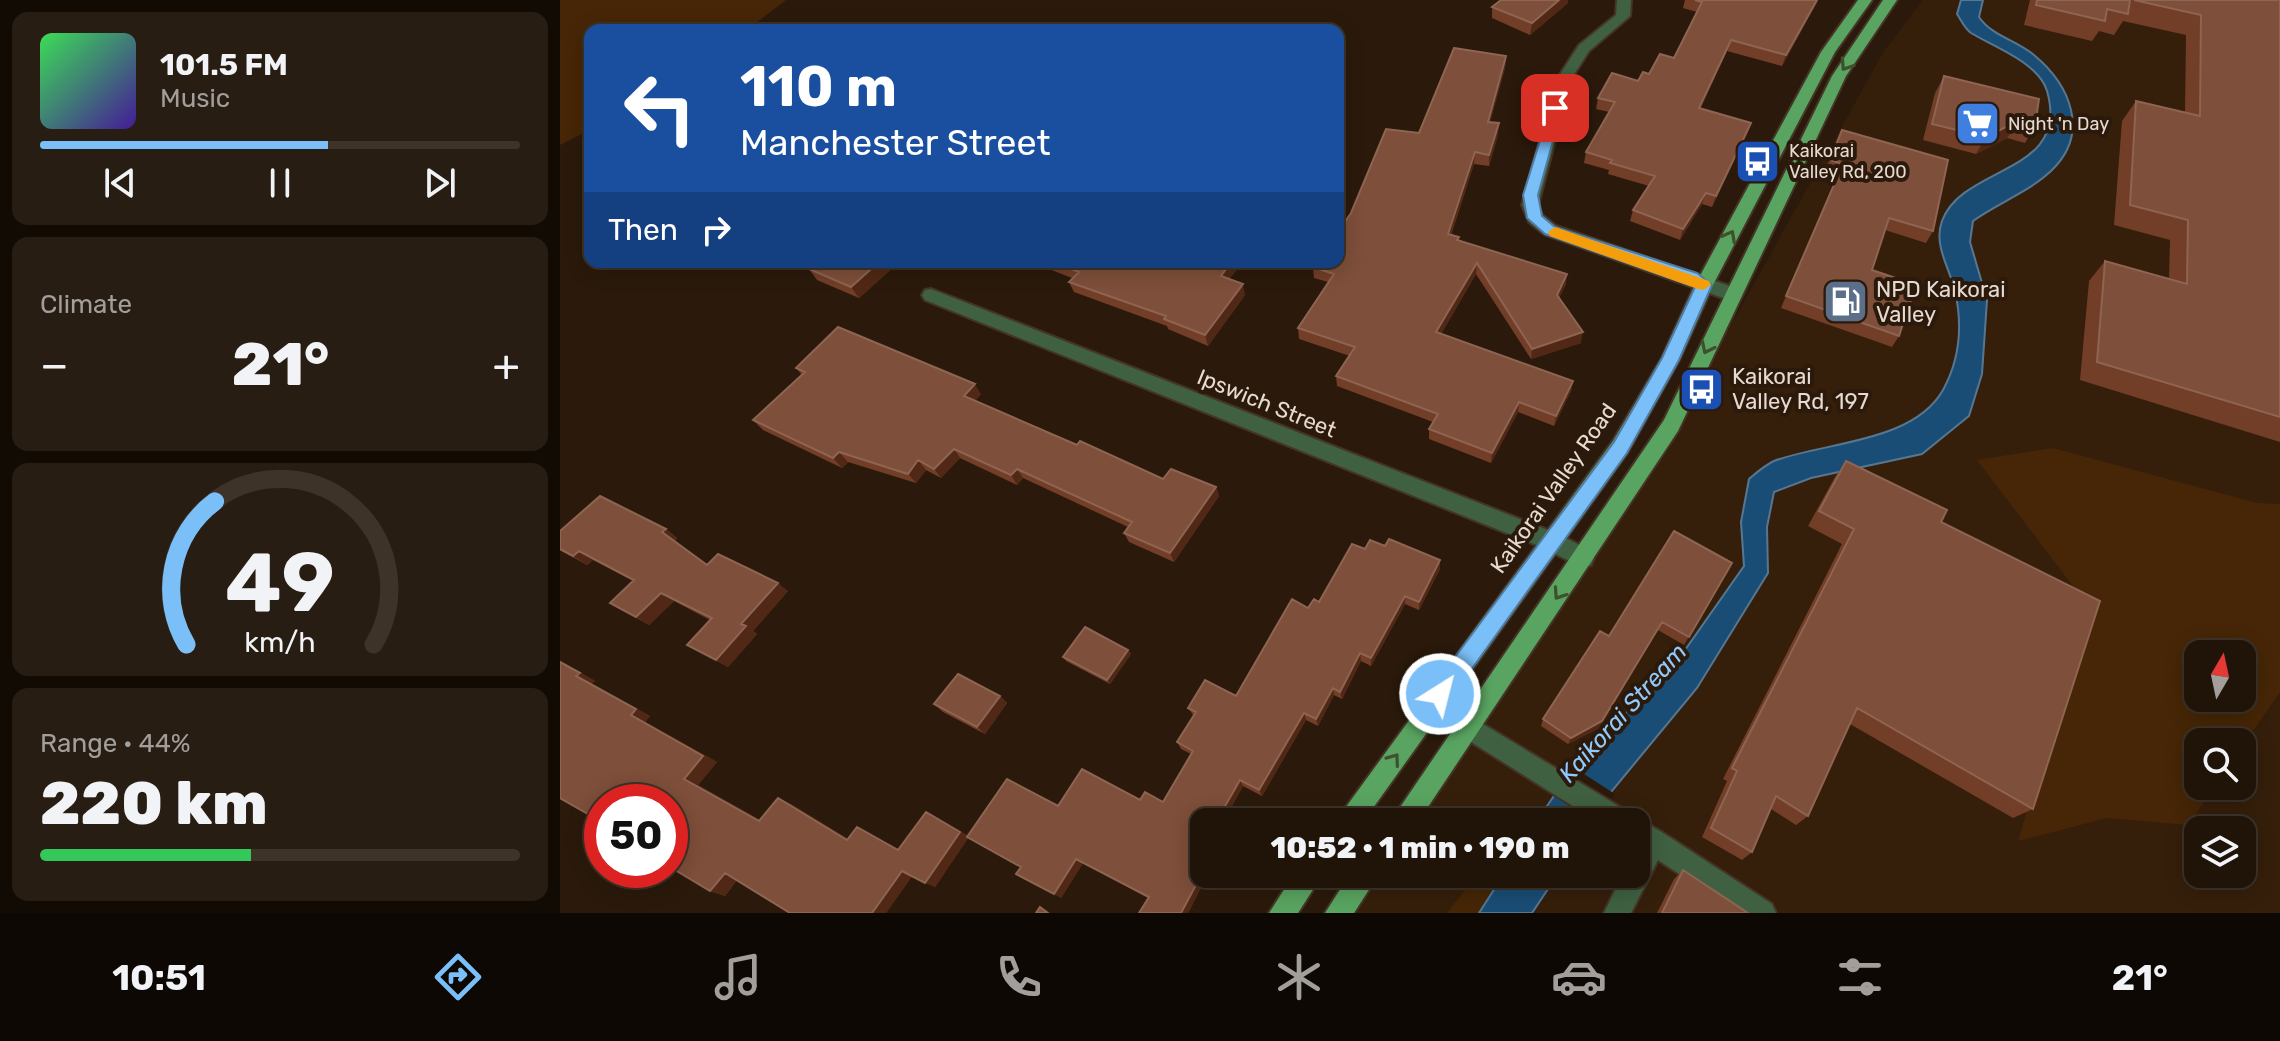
<!DOCTYPE html>
<html lang="en">
<head>
<meta charset="utf-8">
<style>
	body { margin:0; font-family:Rubik,sans-serif; background:#281d12; color:#f1f3f6; height:100vh; display:flex; flex-direction:column; font-size:30px; white-space:nowrap }
	* { box-sizing:border-box; margin:0 }
	p { font-size:26px; color:#a29e9c }
	.icon { flex:none; width:44px; height:44px; fill:none; stroke:currentColor; stroke-width:2; stroke-linecap:round; stroke-linejoin:round }
	.map { position:relative; flex:1; overflow:hidden }
	.details { display:flex; flex-direction:column; gap:12px; padding:12px; background:#120b04; width:560px }
	.details>* { flex:none }
	.top-card { position:absolute; left:24px; top:24px; width:760px; height:244px; border-radius:16px; box-shadow:0 4px 20px #0003,0 0 0 2px #3d3329; background:#1a4fa0; color:#fff; overflow:hidden }
	.needle { width:52px; rotate:9deg }
	.buttons { position:absolute; left:1624px; top:640px; display:grid; gap:16px }
	.buttons a { display:grid; place-items:center; width:72px; height:72px; border-radius:16px; background:#201408; box-shadow:0 4px 20px #0003,0 0 0 2px #3d3329; font-size:40px }
	.speed { position:absolute; left:24px; top:784px; display:flex; gap:16px; font-size:40px; font-weight:700; text-align:center }
	.speed>* { display:grid; place-content:center; width:104px; height:104px; border-radius:50%; background:#201408; box-shadow:0 4px 20px #0003,0 0 0 2px #3d3329; line-height:1 }
	.speed .limit { border:12px solid #d22; background:#fff; color:#111 }
	.pin { position:absolute; display:grid; place-items:center; width:68px; height:68px; color:#fff; margin:-34px; border-radius:16px; box-shadow:0 4px 12px #0006 }
	.me { position:absolute; width:88px; margin:-44px; rotate:36deg; stroke-linejoin:round; filter:drop-shadow(0 0 6px #0008) }
	.turn { display:flex; align-items:center; gap:28px; height:168px; padding:0 24px; font-size:36px }
	.turn .icon { width:104px; height:104px; stroke-width:2.5 }
	.turn b { display:block; font-size:56px; line-height:68px }
	.then { display:flex; align-items:center; height:76px; padding:0 24px; background:#0003; gap:16px; font-size:30px }
	.big { font-size:60px; font-weight:800; line-height:1.1 }
	.details .tile { flex:1; display:flex; flex-direction:column; justify-content:center; gap:12px; min-width:0; padding:0 28px; border-radius:16px; background:#281d12 }
	.details .dial { align-items:center; gap:0 }
	.dial svg { height:208px; overflow:visible; fill:none; stroke:#3d3329; stroke-width:7; stroke-linecap:round; text-anchor:middle }
	.dial text { fill:#f1f3f6; stroke:none }
	.song { display:flex; align-items:center; gap:24px }
	.cover { width:96px; height:96px; border-radius:12px; background:linear-gradient(135deg,hsl(130 70% 55%),hsl(260 70% 35%)) }
	.played { height:8px; border-radius:4px; background:linear-gradient(90deg,#7abff8 60%,#3d3329 60%) }
	.keys { display:flex; justify-content:space-around; direction:ltr }
	.heat { display:flex; justify-content:space-between; align-items:center; font-size:44px; direction:ltr }
	.charge { height:12px; border-radius:6px; background:linear-gradient(90deg,#34c759 44%,#3d3329 0) }
	.trip { position:absolute; left:630px; top:808px; width:460px; height:80px; border-radius:16px; background:#201408; box-shadow:0 4px 20px #0003,0 0 0 2px #3d3329; font-weight:800; line-height:80px; text-align:center }
	.dock { display:flex; height:128px; justify-content:space-around; align-items:center; background:#0d0803; color:#a29e9c }
	.dock .icon { width:56px; height:56px }
	.dock .selected { color:#7abff8 }
	.dock b { font-size:36px; color:#f1f3f6 }
	main { display:flex; flex:1; min-height:0 }
	.map>svg:first-child { display:block }
	.built { fill:#351f0b; fill-rule:evenodd }
	.green { fill:#462606; fill-rule:evenodd }
	.water { fill:#1a4d75; stroke:#577791; stroke-width:2 }
	.pier { fill:#2b1a0b }
	.lines { fill:none; stroke-linecap:round; stroke-linejoin:round }
	.minor-casing { stroke:#453527; stroke-width:4 }
	.major-casing { stroke:#453527; stroke-width:4 }
	.minor { fill:#3f6141; fill-rule:evenodd }
	.major { fill:#59a460; fill-rule:evenodd }
	.wall { fill:#723e28 }
	.shaded-wall { fill:#502815 }
	.building { fill:#7e4f3a; stroke:#8e6452; stroke-width:2 }
	.oneway { stroke:#3d512d }
	.route { fill:#7abff8; stroke:#4f7ca1; stroke-width:2 }
	.slow { fill:#f59e0b }
	.labels { text-anchor:middle; stroke-width:8; stroke-linejoin:round; paint-order:stroke }
	.far-poi-label { font-size:18px; fill:#e6dad1; stroke:#2b1a0b; text-anchor:start }
	.poi-label { font-size:22px; fill:#e6dad1; stroke:#2b1a0b; text-anchor:start }
	.street-label { font-size:22px; fill:#e6dad1; stroke:#2b1a0b }
	.water-label { font-size:24px; font-style:italic; fill:#90c9fc; stroke:#2b1a0b }
</style>
</head>
<body>
<main>
<section class="details">
<div class="tile">
<div class="song"><i class="cover"></i><div><b>101.5 FM</b><p>Music</p></div></div>
<div class="played"></div>
<div class="keys"><svg class="icon" aria-label="previous" viewBox="0 0 24 24"><path d="M18 5L8 12l10 7zM5 5v14"/></svg><svg class="icon" aria-label="pause" viewBox="0 0 24 24"><path d="M8 5v14M16 5v14"/></svg><svg class="icon" aria-label="next" viewBox="0 0 24 24"><path d="M6 5l10 7-10 7zM19 5v14"/></svg></div>
</div>
<div class="tile"><p>Climate</p>
<div class="heat"><a>−</a><b class="big">21°</b><a>+</a></div>
</div>
<div class="tile dial"><svg viewBox="0 0 100 80">
<path d="M14 69A42 42 0 1 1 86 69"/>
<path d="M14 69A42 42 0 0 1 25 14" stroke="#7abff8"/>
<text x="50" y="56" font-size="32" font-weight="700">49</text>
<text x="50" y="72" font-size="11">km/h</text>
</svg></div>
<div class="tile"><p>Range · 44%</p><b class="big">220 km</b><div class="charge"></div></div>
</section>
<div class="map">
<svg width="1720" height="913" viewBox="0 0 1720 913">
	<rect width="100%" height="100%" fill="#2b1a0b"/>
	<path class="built" d="M1363 0H1720V913H791L817 874H1076V822H851L1142 377 1324 51ZM1638 654H1682V698H1638ZM1638 742H1682V786H1638ZM1638 830H1682V874H1638Z"/>
	<path class="green" d="M0 0H226L187 30H30V130L0 145Z
		M1493 448 1697 503 1720 504V692L1682 747V742H1638V786H1655L1628 825 1547 818 1458 841 1528 606 1417 460ZM1638 654H1682V698H1638Z
		M918 874H944L919 913H887Z"/>
	<path class="water" d="M1401 0H1423L1419 17C1432 36 1456 40 1474 55 1510 85 1531 133 1491 171 1469 192 1438 203 1413 221L1410 242 1427 300 1422 374 1409 416 1362 454 1251 478 1214 492 1207 527 1208 573 1137 688 1051 792 1033 822H976L1020 758 1113 667 1184 566 1181 522 1189 479C1196 473 1205 465 1214 461 1264 442 1353 443 1383 390 1400 359 1403 327 1395 291 1390 269 1373 245 1382 221 1403 164 1511 175 1487 91 1479 63 1434 47 1411 33 1405 29 1401 20 1397 14Z
		M944 874H998L972 913H919Z"/>
	<path class="pier" d="M1010 765 1055 794 1038 822 990 793Z"/>
	<g class="lines">
		<defs>
			<path id="minor" d="M1057 0H1071L1070 16 1029 51 1011 79 978 205 982 215 996 226 1178 289 1181 294 1178 299H1166L984 234 969 222 962 205 997 79 1019 45 1056 15Z
				M371 289 998 534 1031 551 1034 558 1031 565 1023 568 984 548 365 300 362 295 365 290Z
				M908 715 1070 813 1073 820 1085 822 1103 833 1212 904 1216 913H1179L1098 860 1071 913H1044L1063 874H1076V822H1038L900 735 896 727 900 719Z"/>
			<path id="major" d="M1298 0H1312L1275 52 1153 285 1119 360 1067 453 803 822H775L1053 441 1102 358 1135 285 1261 52Z
				M1323 0H1337L1286 76 1118 431 858 822H830L1104 420 1272 76Z
				M734 874H763L738 913H709Z
				M790 874H819L794 913H765Z"/>
		</defs>
		<use href="#minor" class="minor-casing"/>
		<use href="#major" class="major-casing"/>
		<use href="#minor" class="minor"/>
		<use href="#major" class="major"/>
	</g>
	<path class="wall" d="M941 0H1008V3L970 35 932 18V7Z
		M1125 0H1257V2L1222 66 1167 51 1140 109 1191 123 1187 134 1152 207 1142 204 1120 240 1070 221 1073 210 1089 186 1048 174 1049 170 1024 163 1026 152 1049 112 1036 109 1038 98 1078 81 1114 58 1137 12 1123 8Z
		M1470 0H1720V442L1520 380 1529 281 1545 261 1609 279 1610 240 1554 225 1562 121 1576 101 1625 113 1626 35 1563 21 1554 35 1539 31 1532 41 1464 25Z
		M946 56 945 68 930 122 938 135 929 166 914 164 891 235 899 237V240L1006 284 999 297 1021 343 971 359 916 274 881 334 1013 381 1011 391 994 426 958 412 931 463 869 439V429L873 422 777 386 776 376 790 356 739 339 738 328 768 282 754 278 753 267 791 213 859 133Z
		M1384 76 1475 126 1465 143 1447 138 1416 154 1363 140 1375 93Z
		M1276 142 1373 231 1366 243 1325 230 1312 270 1339 336 1332 347 1221 308 1277 176 1265 172Z
		M257 262H339L299 298 257 280 249 269Z
		M471 262H677L678 268 669 279 685 295 648 346 608 329 607 326 514 292 509 282 512 278Z
		M236 368 421 394 415 401 517 445 603 479 656 487 659 496 614 562 569 542 564 533 568 527 463 478 457 485 400 458 381 478 366 470 356 483 288 462 282 468 203 430 193 420 242 375Z
		M1286 461 1381 522 1473 809 1453 818 1290 724 1248 816 1236 825 1211 809 1192 852 1182 860 1142 837 1167 781 1163 779 1282 544 1248 526 1275 477Z
		M106 529 117 538 115 541 147 565 228 591 193 631 197 634 168 667 127 645 150 620 114 601 89 625 50 603 73 581 33 560 27 565 0 550V531Z
		M805 549 880 569 859 610 845 604 811 666 801 661 782 699 774 695 758 726 746 720 702 796 683 786 663 822H644L648 874 628 913H579L588 898 523 863 501 898 461 867 408 838 375 887 352 876 326 913 177 880 165 896 150 891 40 821 0 661 35 681 31 684 90 716 85 722 157 762 138 785 200 820 231 804 288 839 297 827 338 849 366 812 408 836 498 806 580 800 603 802 631 754 621 749 617 742 634 716 628 708 676 696 748 608 759 602Z
		M1172 563 1124 645 1098 630 1039 728 1008 744 981 726 983 719 1049 636Z
		M568 650 571 654 550 684 506 661 503 657Z
		M440 696 447 703 425 734 383 712 374 704Z
		M1123 870 1188 913H1097L1114 879Z"/>
	<path class="shaded-wall" d="M999 0H1008V3L970 35 972 23Z
		M1257 0H1258L1257 2 1222 66 1226 55Z
		M1171 40 1167 51 1136 119 1139 108Z
		M946 56 945 68 927 133 928 122Z
		M1458 121 1447 138 1416 154 1426 137Z
		M939 123 938 135 929 166V155Z
		M1191 123 1187 134 1152 207 1156 196Z
		M915 152 914 164 887 245 888 234Z
		M1146 193 1142 204 1120 240 1123 229Z
		M319 262H339L299 298 291 287Z
		M671 262H677L678 268 663 287 661 276Z
		M917 263 916 274 876 342V332Z
		M1007 274 1006 284 996 305 997 295Z
		M683 284 685 295 648 346 645 335Z
		M1023 332 1021 343 971 359 972 349Z
		M1013 381 1011 391 994 426 996 416Z
		M415 384 421 394 410 406 404 396Z
		M959 402 958 412 931 463 932 453Z
		M394 449 400 458 381 478 374 469Z
		M279 452 288 462 282 468 273 458Z
		M358 460 366 470 356 483 348 474Z
		M457 469 463 478 457 485 451 475Z
		M656 487 659 496 614 562 610 553Z
		M106 529 117 538 114 541 102 532Z
		M19 551 33 560 27 565 13 556Z
		M880 560V569L859 610V602Z
		M218 583 228 591 193 631 197 634 168 667 156 660 181 624Z
		M101 593 114 601 89 625 76 617Z
		M845 596V604L811 666V658Z
		M1102 622 1039 728 1008 744 1011 738Z
		M568 650 571 654 550 684 547 680Z
		M800 653 801 661 782 699 780 692Z
		M0 661 35 681 31 684 90 716 85 722 157 762 138 785 212 827 199 821 124 779 71 715 16 676Z
		M773 688 774 695 758 726 756 719Z
		M440 696 447 703 425 734 417 727Z
		M744 713 746 720 702 796 699 790Z
		M680 780 683 786 663 822H656Z
		M218 798 231 804 298 845 287 840Z
		M366 812 409 837 375 887 365 883Z
		M516 859 523 863 501 898 494 894Z
		M644 870V874H648L628 913H621Z
		M342 871 353 875 326 913H312Z
		M165 873 179 877 165 896 150 891Z"/>
	<path class="building" d="M941 0H999L972 23 932 7Z
		M1135 0H1257L1226 55 1171 40 1139 108 1191 123 1156 196 1146 193 1123 229 1073 210 1095 176 1050 163 1052 160 1026 152 1055 102 1038 98 1052 73 1078 81 1083 72 1089 74 1100 54 1114 58 1142 2Z
		M1477 0H1570L1568 14 1547 9 1545 21 1476 5Z
		M1574 0H1720V417L1537 362 1545 261 1627 284 1628 220 1570 205 1576 101 1640 116 1641 15Z
		M894 48 946 56 928 122 939 123 929 155 915 152 888 234 899 237 897 240 1007 274 997 295 1023 332 972 349 917 263 876 332 1013 381 996 416 959 402 932 453 869 429 878 414 776 376 795 347 738 328 774 274 753 267 757 262H778V232L791 213 826 129 859 133Z
		M1384 76 1479 99 1475 126 1458 121 1426 137 1372 124Z
		M1282 130 1388 160 1373 231 1329 218 1312 270 1356 285 1339 336 1226 296 1283 164 1270 160Z
		M257 262H319L291 287 249 269Z
		M494 262H671L661 276 683 284 645 335 604 319 606 316 509 282 519 272Z
		M278 327 415 384 404 396 517 445 520 441 603 479 611 469 656 487 610 553 564 533 572 522 457 469 451 475 394 449 374 469 358 460 348 474 279 452 273 458 193 420 245 372 236 368Z
		M1286 461 1387 510 1381 522 1540 601 1473 809 1297 708 1248 816 1216 796 1192 852 1151 828 1177 771 1172 768 1294 529 1259 511Z
		M40 496 106 529 102 532 147 565 158 554 218 583 181 624 186 626 156 660 127 645 152 618 101 593 76 617 50 603 74 580 19 551 13 556 0 549V531Z
		M1114 531 1172 563 1129 637 1102 622 1042 721 1011 738 983 719 1040 631 1049 636Z
		M829 539 880 560 859 602 845 596 811 658 800 653 780 692 773 688 756 719 744 713 699 790 680 780 656 822H644V870L621 913H579L589 897 516 859 494 894 456 874 461 867 407 837 447 779 498 806 522 769 580 800 585 792 603 802 633 751 617 742 636 712 628 708 645 680 676 696 732 599 748 608 754 599 759 602 792 544 805 549 810 540 825 546Z
		M525 627 568 650 547 680 503 657Z
		M0 662 20 673 16 676 76 709 71 715 143 756 124 779 199 821 218 798 287 840 297 827 338 850 366 812 400 832 365 883 342 871 312 913H230L165 873 150 891 110 867V802H42V826L38 824 40 821 0 798Z
		M398 674 440 696 417 727 374 704Z
		M1123 870 1188 913H1102Z
		M480 907 488 913H476Z"/>
	<defs><path id="oneway-chevron" d="M-2-3.5L2.5 0L-2 3.5" fill="none" stroke-width="1.6" stroke-linecap="round" stroke-linejoin="round" transform="scale(2)"/></defs>
	<g class="oneway">
		<use href="#oneway-chevron" transform="translate(1286 65) rotate(123)"/>
		<use href="#oneway-chevron" transform="translate(1170 236) rotate(-62)"/>
		<use href="#oneway-chevron" transform="translate(1147 348) rotate(116)"/>
		<use href="#oneway-chevron" transform="translate(999 594) rotate(124)"/>
		<use href="#oneway-chevron" transform="translate(834 759) rotate(-54)"/>
	</g>
	<path class="route" d="M991 105 1002 108 978 195 982 216 995 227 1137 273 1152 285 1119 360 1067 453 888 702 880 705 873 702 870 694 873 687 1054 442 1102 358 1135 287 985 234 967 218 963 195Z"/>
	<path class="slow" d="M995 227 1149 281 1151 285 1143 290 1138 289 990 236 988 232Z"/>
	<defs>
		<symbol id="supermarket-square" viewBox="-11 -11 22 22"><rect x="-9" y="-9" width="18" height="18" rx="4" fill="#3f7fe0" stroke="#2b1a0b"/><path d="M-6-5.5h2.5l.6 2H6L4.5 2H-2.5L-4.4-4H-6ZM-1.5 3.2a1.3 1.3 0 1 0 .1 0ZM3 3.2a1.3 1.3 0 1 0 .1 0Z" fill="#fff"/></symbol>
		<symbol id="bus-square" viewBox="-11 -11 22 22"><rect x="-9" y="-9" width="18" height="18" rx="4" fill="#1a4fb4" stroke="#2b1a0b"/><path d="M-5-6H5V4H4V6H2V4H-2V6H-4V4H-5ZM-3.5-4V0h7V-4ZM-3.5 1.2v1.5H-2V1.2ZM2 1.2v1.5H3.5V1.2Z" fill="#fff"/></symbol>
		<symbol id="fuel-square" viewBox="-11 -11 22 22"><rect x="-9" y="-9" width="18" height="18" rx="4" fill="#5c6f8a" stroke="#2b1a0b"/><path d="M-5.5-6h7V0h2V4h1.3V-2.5L3-4.5l.8-.8L6-3V5H2.5V1h-1V6h-7ZM-4.2-4.7v3.2H.2V-4.7Z" fill="#fff"/></symbol>
	</defs>
	<g fill-rule="evenodd">
		<use href="#supermarket-square" x="1392" y="98" width="51" height="51"/>
		<use href="#bus-square" x="1172" y="136" width="51" height="51"/>
		<use href="#fuel-square" x="1260" y="276" width="51" height="51"/>
		<use href="#bus-square" x="1116" y="364" width="51" height="51"/>
	</g>
	<g class="labels">
		<g class="far-poi-label">
			<text x="1448" y="130">Night 'n Day</text>
			<text x="1229" y="157">Kaikorai<tspan x="1229" dy="21">Valley Rd, 200</tspan></text>
		</g>
		<g class="poi-label">
			<text x="1316" y="297">NPD Kaikorai<tspan x="1316" dy="25">Valley</tspan></text>
			<text x="1172" y="384">Kaikorai<tspan x="1172" dy="25">Valley Rd, 197</tspan></text>
		</g>
		<g class="street-label">
			<text transform="translate(707 403) rotate(22)" y="8">Ipswich Street</text>
			<text transform="translate(993 488) rotate(-55)" y="8">Kaikorai Valley Road</text>
		</g>
		<g class="water-label">
			<text transform="translate(1063 713) rotate(-48)" y="8">Kaikorai Stream</text>
		</g>
	</g>
</svg>
<div class="buttons">
<a><svg class="needle" viewBox="-14 -14 28 28"><path d="M0-13l5 13h-10z" fill="#e53935"/><path d="M0 13l5-13h-10z" fill="#a29e9c"/></svg></a>
<a><svg class="icon" aria-label="search" viewBox="0 0 24 24"><circle cx="10" cy="10" r="6"/><path d="M15 15l6 6"/></svg></a>
<a><svg class="icon" aria-label="layers" viewBox="0 0 24 24"><path d="M12 4l9 5-9 5-9-5zM3 14l9 5 9-5"/></svg></a>
</div>
<div class="speed"><div class="limit">50</div></div>
<div class="pin" style="left:995px;top:108px;background:#d93025"><svg class="icon" aria-label="arrive" viewBox="0 0 24 24"><path d="M6 21V4h12l-3 4 3 4H6"/></svg></div>
<svg class="me" style="left:880px;top:694px" viewBox="-20 -20 40 40"><circle r="17" fill="#7abff8" stroke="#fff" stroke-width="3"/><path d="M0-11L8 9 0 5-8 9z" fill="#fff"/></svg>
<div class="trip">10:52 · 1 min · 190 m</div>
<div class="top-card">
<div class="turn"><svg class="icon" aria-label="left" viewBox="0 0 24 24"><path d="M17 20v-9H6M10 6l-5 5 5 5"/></svg><div><b>110 m</b>Manchester Street</div></div>
<div class="then">Then<svg class="icon" aria-label="right" viewBox="0 0 24 24"><path d="M7 20v-9h11M14 6l5 5-5 5"/></svg></div>
</div>
</div>
</main>
<nav class="dock">
<b>10:51</b>
<svg class="icon selected" aria-label="directions" viewBox="0 0 24 24"><path d="M12 3l9 9-9 9-9-9zM9 14v-3h6M13 9l2 2-2 2"/></svg>
<svg class="icon" aria-label="music" viewBox="0 0 24 24"><path d="M9 18V5l10-2v13"/><circle cx="6" cy="18" r="3"/><circle cx="16" cy="16" r="3"/></svg>
<svg class="icon" aria-label="phone" viewBox="0 0 24 24"><path d="M5 4h4l2 5-3 2q2 4 5 5l2-3 5 2v4C11 20 4 13 5 4z"/></svg>
<svg class="icon" aria-label="climate" viewBox="0 0 24 24"><path d="M12 3v18M4 7l16 10M4 17L20 7"/></svg>
<svg class="icon" aria-label="car" viewBox="0 0 24 24"><path d="M5 17H2v-5l4-1 3-4h7l3 4 3 1v5h-3M9 17h6M6 11h13"/><circle cx="7" cy="17" r="2"/><circle cx="17" cy="17" r="2"/></svg>
<svg class="icon" aria-label="filters" viewBox="0 0 24 24"><path d="M4 7h16M4 17h16"/><circle cx="9" cy="7" r="2"/><circle cx="15" cy="17" r="2"/></svg>
<b>21°</b>
</nav>
</body>
</html>
